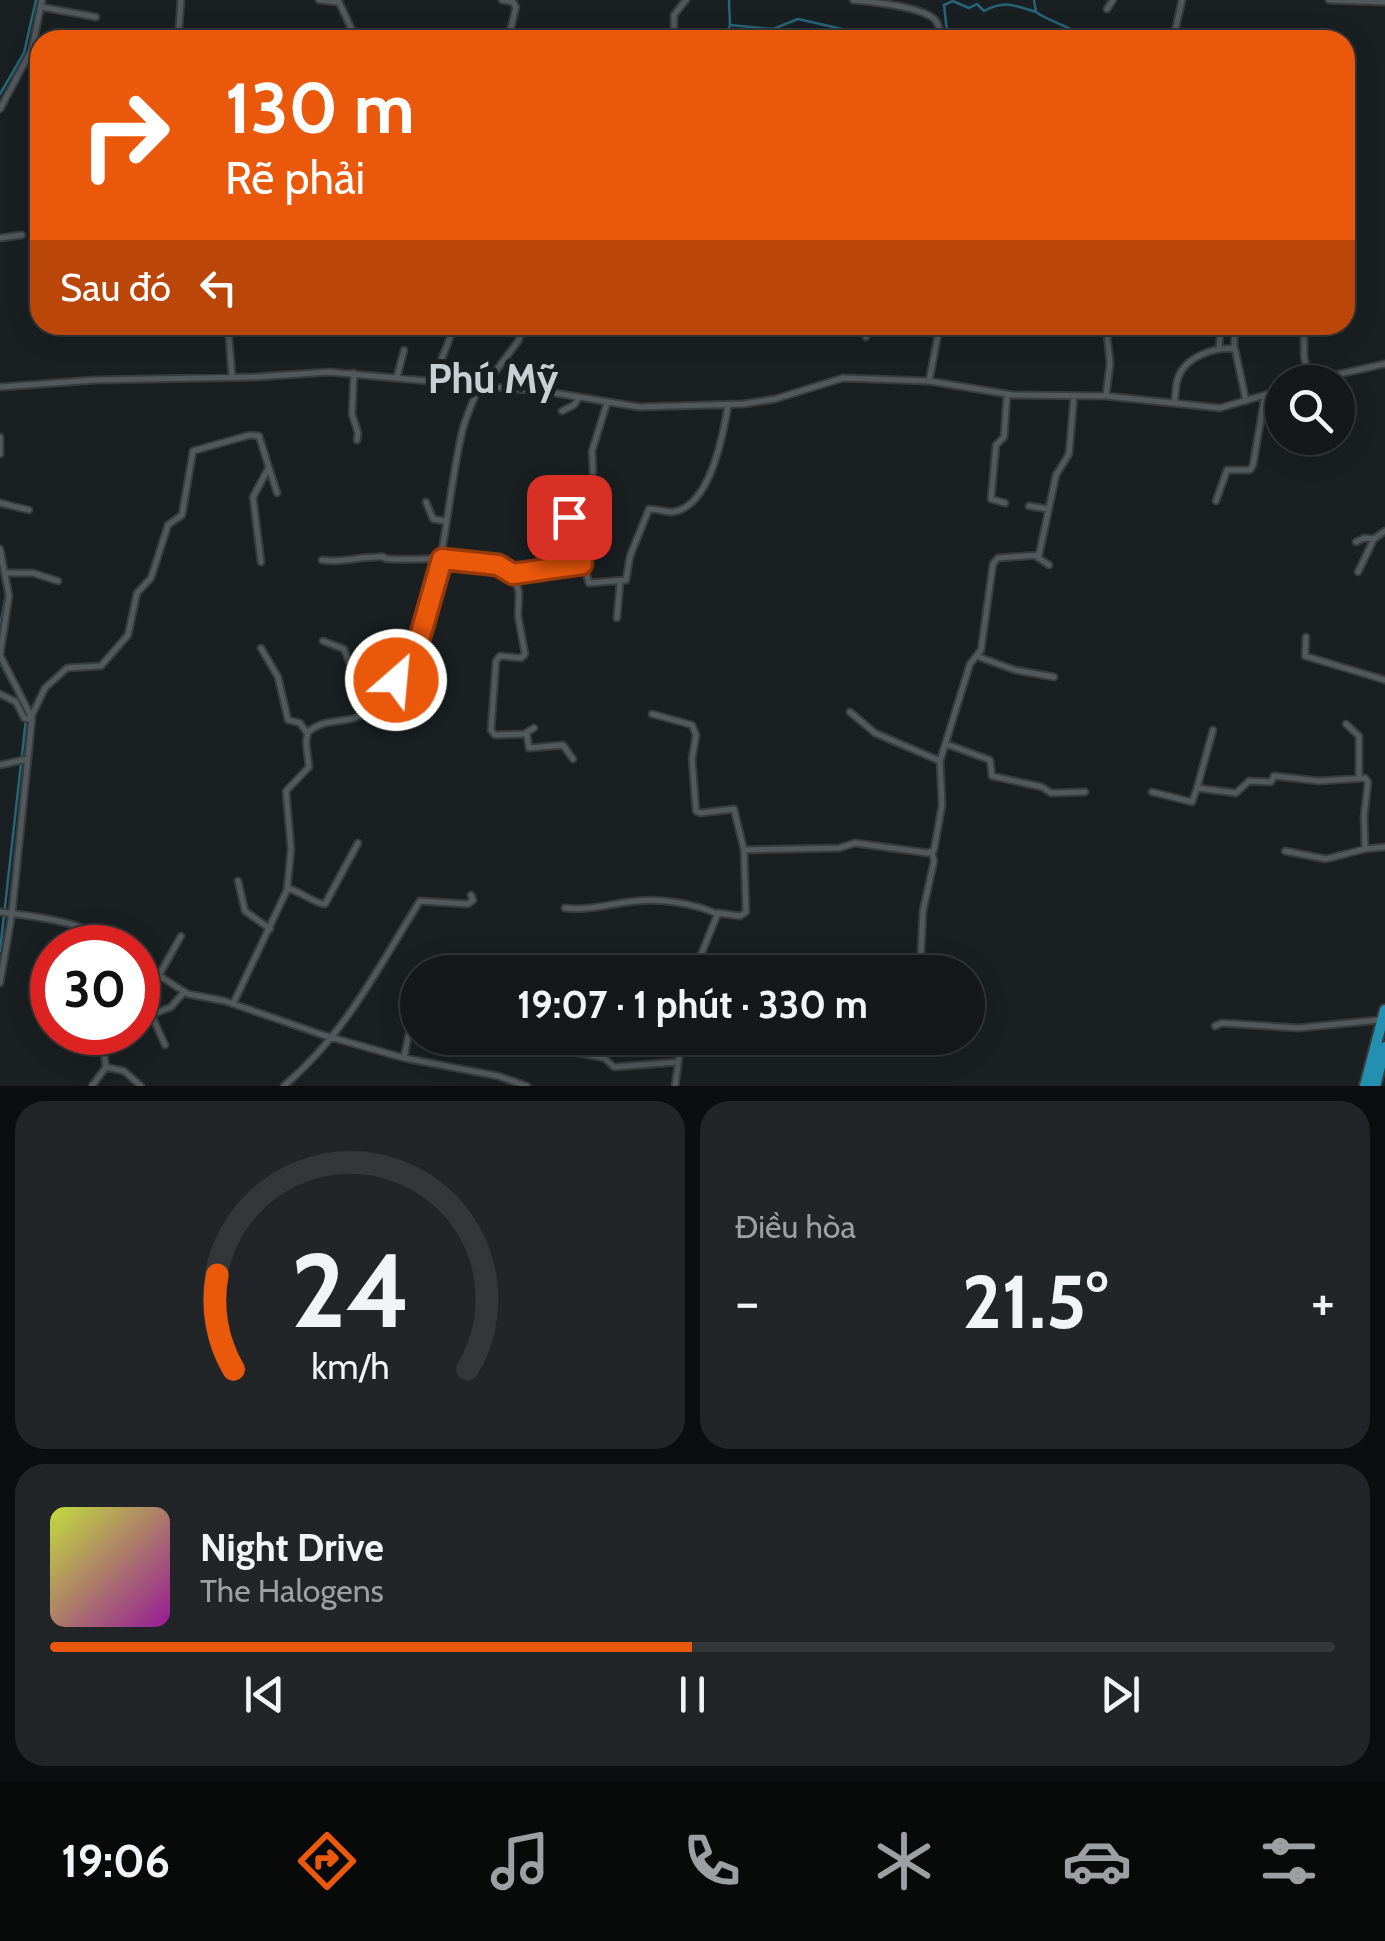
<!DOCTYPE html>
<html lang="vi">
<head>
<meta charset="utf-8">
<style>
	body { margin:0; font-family:Cabin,sans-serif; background:#212527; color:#f1f3f6; height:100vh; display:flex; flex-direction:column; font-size:38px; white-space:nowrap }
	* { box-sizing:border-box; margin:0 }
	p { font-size:32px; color:#9da0a2 }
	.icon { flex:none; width:55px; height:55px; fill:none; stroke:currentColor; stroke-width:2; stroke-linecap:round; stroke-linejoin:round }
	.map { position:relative; height:1086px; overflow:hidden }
	.drawer { display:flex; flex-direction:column; gap:15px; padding:15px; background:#0b0d0e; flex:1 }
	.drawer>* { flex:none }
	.banner { position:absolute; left:30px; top:30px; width:1325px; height:305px; border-radius:30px; box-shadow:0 5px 25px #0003,0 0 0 2px #333739; background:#ea580c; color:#fff; overflow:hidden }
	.buttons { position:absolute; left:1265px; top:365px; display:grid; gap:20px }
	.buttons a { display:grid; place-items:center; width:90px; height:90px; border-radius:50%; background:#14181a; box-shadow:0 5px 25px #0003,0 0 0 2px #333739; font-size:50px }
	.speed { position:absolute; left:30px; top:925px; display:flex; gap:20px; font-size:50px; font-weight:700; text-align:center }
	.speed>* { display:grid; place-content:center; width:130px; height:130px; border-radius:50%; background:#14181a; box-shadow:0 5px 25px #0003,0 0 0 2px #333739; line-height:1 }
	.speed .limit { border:15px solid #d22; background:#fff; color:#111 }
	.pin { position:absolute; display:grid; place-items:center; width:85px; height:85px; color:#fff; margin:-42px; border-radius:20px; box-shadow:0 5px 15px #0006 }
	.me { position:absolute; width:110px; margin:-55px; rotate:27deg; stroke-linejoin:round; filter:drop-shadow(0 0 8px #0008) }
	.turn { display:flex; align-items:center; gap:35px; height:210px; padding:0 30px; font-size:45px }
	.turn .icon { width:130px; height:130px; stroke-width:2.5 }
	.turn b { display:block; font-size:70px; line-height:85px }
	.then { display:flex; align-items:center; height:95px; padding:0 30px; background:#0003; gap:20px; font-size:38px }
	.big { font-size:75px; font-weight:700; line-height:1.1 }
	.drawer .tile { flex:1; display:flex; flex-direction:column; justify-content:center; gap:15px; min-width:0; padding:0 35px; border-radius:30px; background:#212527 }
	.drawer .dial { align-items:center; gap:0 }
	.dial svg { height:260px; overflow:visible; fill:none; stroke:#333739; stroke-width:7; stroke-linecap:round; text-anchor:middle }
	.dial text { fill:#f1f3f6; stroke:none }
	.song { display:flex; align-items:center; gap:30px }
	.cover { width:120px; height:120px; border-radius:15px; background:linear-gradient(135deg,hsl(70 70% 55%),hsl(300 70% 35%)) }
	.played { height:10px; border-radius:5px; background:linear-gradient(90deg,#ea580c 50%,#333739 50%) }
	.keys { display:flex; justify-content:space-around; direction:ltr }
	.heat { display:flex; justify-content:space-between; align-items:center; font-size:55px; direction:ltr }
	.drawer .tiles { flex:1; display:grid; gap:15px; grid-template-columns:1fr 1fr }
	.tile:last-child { grid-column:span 2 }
	.trip { position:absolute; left:400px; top:955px; width:585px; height:100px; border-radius:50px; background:#14181a; box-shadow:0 5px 25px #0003,0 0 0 2px #333739; font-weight:700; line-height:100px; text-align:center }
	.tabs { display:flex; height:160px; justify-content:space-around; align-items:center; background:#080a0a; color:#9da0a2 }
	.tabs .icon { width:70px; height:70px }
	.tabs .current { color:#ea580c }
	.tabs b { font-size:45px; color:#f1f3f6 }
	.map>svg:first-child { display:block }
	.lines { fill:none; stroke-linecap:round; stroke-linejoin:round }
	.stream { stroke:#27657a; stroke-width:2.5 }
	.street-casing { stroke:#383c3e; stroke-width:9 }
	.highway-casing { stroke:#383c3e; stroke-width:14 }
	.street { stroke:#52595c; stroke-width:5 }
	.highway { stroke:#238fb1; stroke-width:10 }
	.route-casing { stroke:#983908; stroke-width:25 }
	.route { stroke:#ea580c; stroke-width:18 }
	.labels { text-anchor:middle; stroke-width:10; stroke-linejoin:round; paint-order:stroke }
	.quarter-label { font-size:40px; font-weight:bold; fill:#c9d0d4; stroke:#1a2022 }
</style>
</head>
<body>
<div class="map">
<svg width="1385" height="1086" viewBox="0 0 1385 1086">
	<rect width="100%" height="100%" fill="#1a2022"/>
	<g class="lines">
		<path class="stream" d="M1034 0 1036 12C1053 24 1071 25 1086 40
			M730 25 773 29 798 19 842 29 848 40
			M685 30 700 40
			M724 40 730 25 729 0
			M948 40 944 5 953 1 969 8 977 4 984 11C1005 0 1013 5 1036 12
			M0 94 24 53 36 0
			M0 627 6 594
			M0 663 26 711
			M0 951 26 719"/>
		<defs>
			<path id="street" d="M319 0 338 2
				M502 0 513 2 516 7 508 40
				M853 0C872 2 917 6 933 18 939 22 940 33 942 40
				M1329 0 1385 2
				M339 2 352 30V40
				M41 7 96 17
				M1107 9 1113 0
				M109 40 113 36 138 40
				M178 40 181 0
				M667 40 674 33V15L686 0
				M1173 40 1182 0
				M0 109 32 49 42 0
				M0 238 22 235
				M228 325 232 377
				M904 325 939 328
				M1106 325 1110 363 1106 396
				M1304 325V356L1309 380
				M866 337 869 325
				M1219 349 1220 336
				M1234 349 1235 325
				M354 373 352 414 358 433 357 440
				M397 377 404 350
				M433 381 453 330
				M929 381 940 325
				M1303 382 1385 364
				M485 385 519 340 521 325
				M0 387 95 380 255 377 329 372 549 392 639 407 743 404 775 399 843 378 929 381 1013 395 1106 396 1220 408 1282 390
				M1174 403C1176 395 1175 386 1178 378 1185 357 1215 346 1235 349L1246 401
				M562 411 574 405 579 397
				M0 437V454
				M593 472 592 451 607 403
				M1216 501 1227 470H1250L1253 465 1265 395
				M426 502 433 519 445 521
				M0 503 29 510
				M1005 503 991 499 996 445 1004 437 1007 394
				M1029 506 1048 509
				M535 512 569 517 580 531
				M537 527 541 568
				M1356 542 1364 538 1374 539
				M0 549 9 596 0 655 32 718 12 913 0 983
				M1037 557 1049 565
				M322 560C342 563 357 557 376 557 391 556 378 559 391 559 429 561 481 551 513 574L519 592 518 616 525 654 521 658 500 656 496 661 491 730 495 735 524 734 534 728
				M261 562 253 497 268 469
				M582 564 580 531 601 525
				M1358 572 1374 539 1385 531
				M5 573H33L58 581
				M513 574 579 563 584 565 589 583 626 580 630 556 649 509C657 509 665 512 672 512 710 508 723 435 728 406
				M617 618 620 582
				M1306 637 1305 656 1385 680
				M323 641 344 649 354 675 374 669 396 680
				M261 648 278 677 288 720 300 723 307 733
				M976 656 1015 670 1054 677
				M0 694 16 702 24 718 32 720
				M850 712 875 733 940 761
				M652 714 692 725 696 735 692 759 696 811 700 813 734 809 744 850
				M32 715 45 688 67 668 101 666 128 635 137 593 151 578 168 525 182 515 193 451 250 435 259 436 277 493
				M1346 724 1359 736V778
				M527 734 529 748 563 745 573 759
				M946 744 990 760 992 776 1042 787 1051 793 1085 792
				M0 765 27 759
				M1197 788 1213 730
				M1152 792 1192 802 1197 788 1236 793 1249 781 1271 782 1274 776 1319 781 1365 778 1368 782 1364 816 1365 849 1385 847
				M1285 851 1326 859 1365 849
				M238 881 245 911 270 929
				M287 888C300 891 315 904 325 904L358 843
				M565 908C592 911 611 903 637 901 659 898 697 904 717 914
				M0 912C39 917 88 922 120 948
				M138 962 188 994 225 1001 323 1035 404 1058 498 1076 527 1086
				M694 972 718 913 740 916 746 912 744 850 839 848 855 843 928 853 934 850 942 805 940 761 970 664 981 650 993 564 998 558 1039 555 1056 475 1069 454 1074 396
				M920 972 923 911 934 861 932 852
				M158 977 181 936
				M138 982 148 970
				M233 1004 287 890 291 849 286 791 309 767 306 742 308 732C327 716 348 725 365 713 442 660 442 520 461 437 464 419 473 403 479 386
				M152 1016 165 1045
				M138 1020 171 1007 184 992
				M1215 1026 1222 1023 1298 1028 1379 1020
				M574 1052 604 1058 614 1067 678 1062
				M404 1058 412 1017
				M106 1067 124 1071 141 1086
				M92 1086 106 1067 101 1032
				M284 1086C347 1032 377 969 420 901L468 904 473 900 471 895
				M675 1086 682 1038"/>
			<path id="highway" d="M1365 1086 1385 1010
				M1375 1086 1385 1047"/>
		</defs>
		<use href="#street" class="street-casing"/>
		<use href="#highway" class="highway-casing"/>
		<use href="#street" class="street"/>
		<use href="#highway" class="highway"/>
	</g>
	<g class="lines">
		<defs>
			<path id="route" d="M396 680 416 651 442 559 498 565 513 574 582 564 580 531 569 517"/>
		</defs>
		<use href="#route" class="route-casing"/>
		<use href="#route" class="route"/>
	</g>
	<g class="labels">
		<g class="quarter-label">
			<text x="493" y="393">Phú Mỹ</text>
		</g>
	</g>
</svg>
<div class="buttons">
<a><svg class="icon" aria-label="search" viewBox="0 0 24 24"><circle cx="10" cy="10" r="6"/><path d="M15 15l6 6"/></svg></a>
</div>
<div class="speed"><div class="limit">30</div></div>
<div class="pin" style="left:569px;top:517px;background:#d93025"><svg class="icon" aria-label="arrive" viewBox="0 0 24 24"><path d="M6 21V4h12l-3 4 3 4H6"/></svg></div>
<svg class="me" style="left:396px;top:680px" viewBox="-20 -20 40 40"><circle r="17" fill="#ea580c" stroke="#fff" stroke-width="3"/><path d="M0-11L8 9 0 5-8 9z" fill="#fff"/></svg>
<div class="trip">19:07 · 1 phút · 330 m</div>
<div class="banner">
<div class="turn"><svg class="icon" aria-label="right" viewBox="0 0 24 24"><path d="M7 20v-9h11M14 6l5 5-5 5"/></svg><div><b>130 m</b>Rẽ phải</div></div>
<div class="then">Sau đó<svg class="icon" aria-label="left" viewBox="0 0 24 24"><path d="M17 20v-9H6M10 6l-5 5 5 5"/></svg></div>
</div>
</div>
<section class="drawer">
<div class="tiles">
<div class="tile dial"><svg viewBox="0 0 100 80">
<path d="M14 69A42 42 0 1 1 86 69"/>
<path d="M14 69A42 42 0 0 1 9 40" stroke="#ea580c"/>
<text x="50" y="56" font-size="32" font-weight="700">24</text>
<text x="50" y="72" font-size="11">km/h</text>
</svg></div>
<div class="tile"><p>Điều hòa</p>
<div class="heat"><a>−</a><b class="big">21.5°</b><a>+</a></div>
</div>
<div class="tile">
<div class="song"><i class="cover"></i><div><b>Night Drive</b><p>The Halogens</p></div></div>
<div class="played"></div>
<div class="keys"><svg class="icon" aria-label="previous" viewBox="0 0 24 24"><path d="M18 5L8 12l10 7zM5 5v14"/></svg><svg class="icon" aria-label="pause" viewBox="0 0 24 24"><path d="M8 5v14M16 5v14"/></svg><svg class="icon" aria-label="next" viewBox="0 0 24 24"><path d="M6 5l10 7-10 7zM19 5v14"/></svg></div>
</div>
</div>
</section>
<nav class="tabs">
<b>19:06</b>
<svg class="icon current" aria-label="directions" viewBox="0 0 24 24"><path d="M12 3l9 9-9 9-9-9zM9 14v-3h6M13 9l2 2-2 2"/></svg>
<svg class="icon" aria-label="music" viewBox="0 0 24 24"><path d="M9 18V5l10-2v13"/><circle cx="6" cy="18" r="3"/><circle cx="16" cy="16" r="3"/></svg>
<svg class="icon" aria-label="phone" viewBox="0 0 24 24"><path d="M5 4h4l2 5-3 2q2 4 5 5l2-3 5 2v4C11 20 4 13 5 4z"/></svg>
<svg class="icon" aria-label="climate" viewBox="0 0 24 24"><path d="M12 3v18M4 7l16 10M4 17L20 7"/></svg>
<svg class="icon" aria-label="car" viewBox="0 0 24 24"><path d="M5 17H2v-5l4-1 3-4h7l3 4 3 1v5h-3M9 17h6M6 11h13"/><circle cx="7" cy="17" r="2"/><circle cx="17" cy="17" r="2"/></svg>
<svg class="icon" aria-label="filters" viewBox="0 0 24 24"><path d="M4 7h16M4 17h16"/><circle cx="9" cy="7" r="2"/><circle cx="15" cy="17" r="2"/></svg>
</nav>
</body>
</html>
